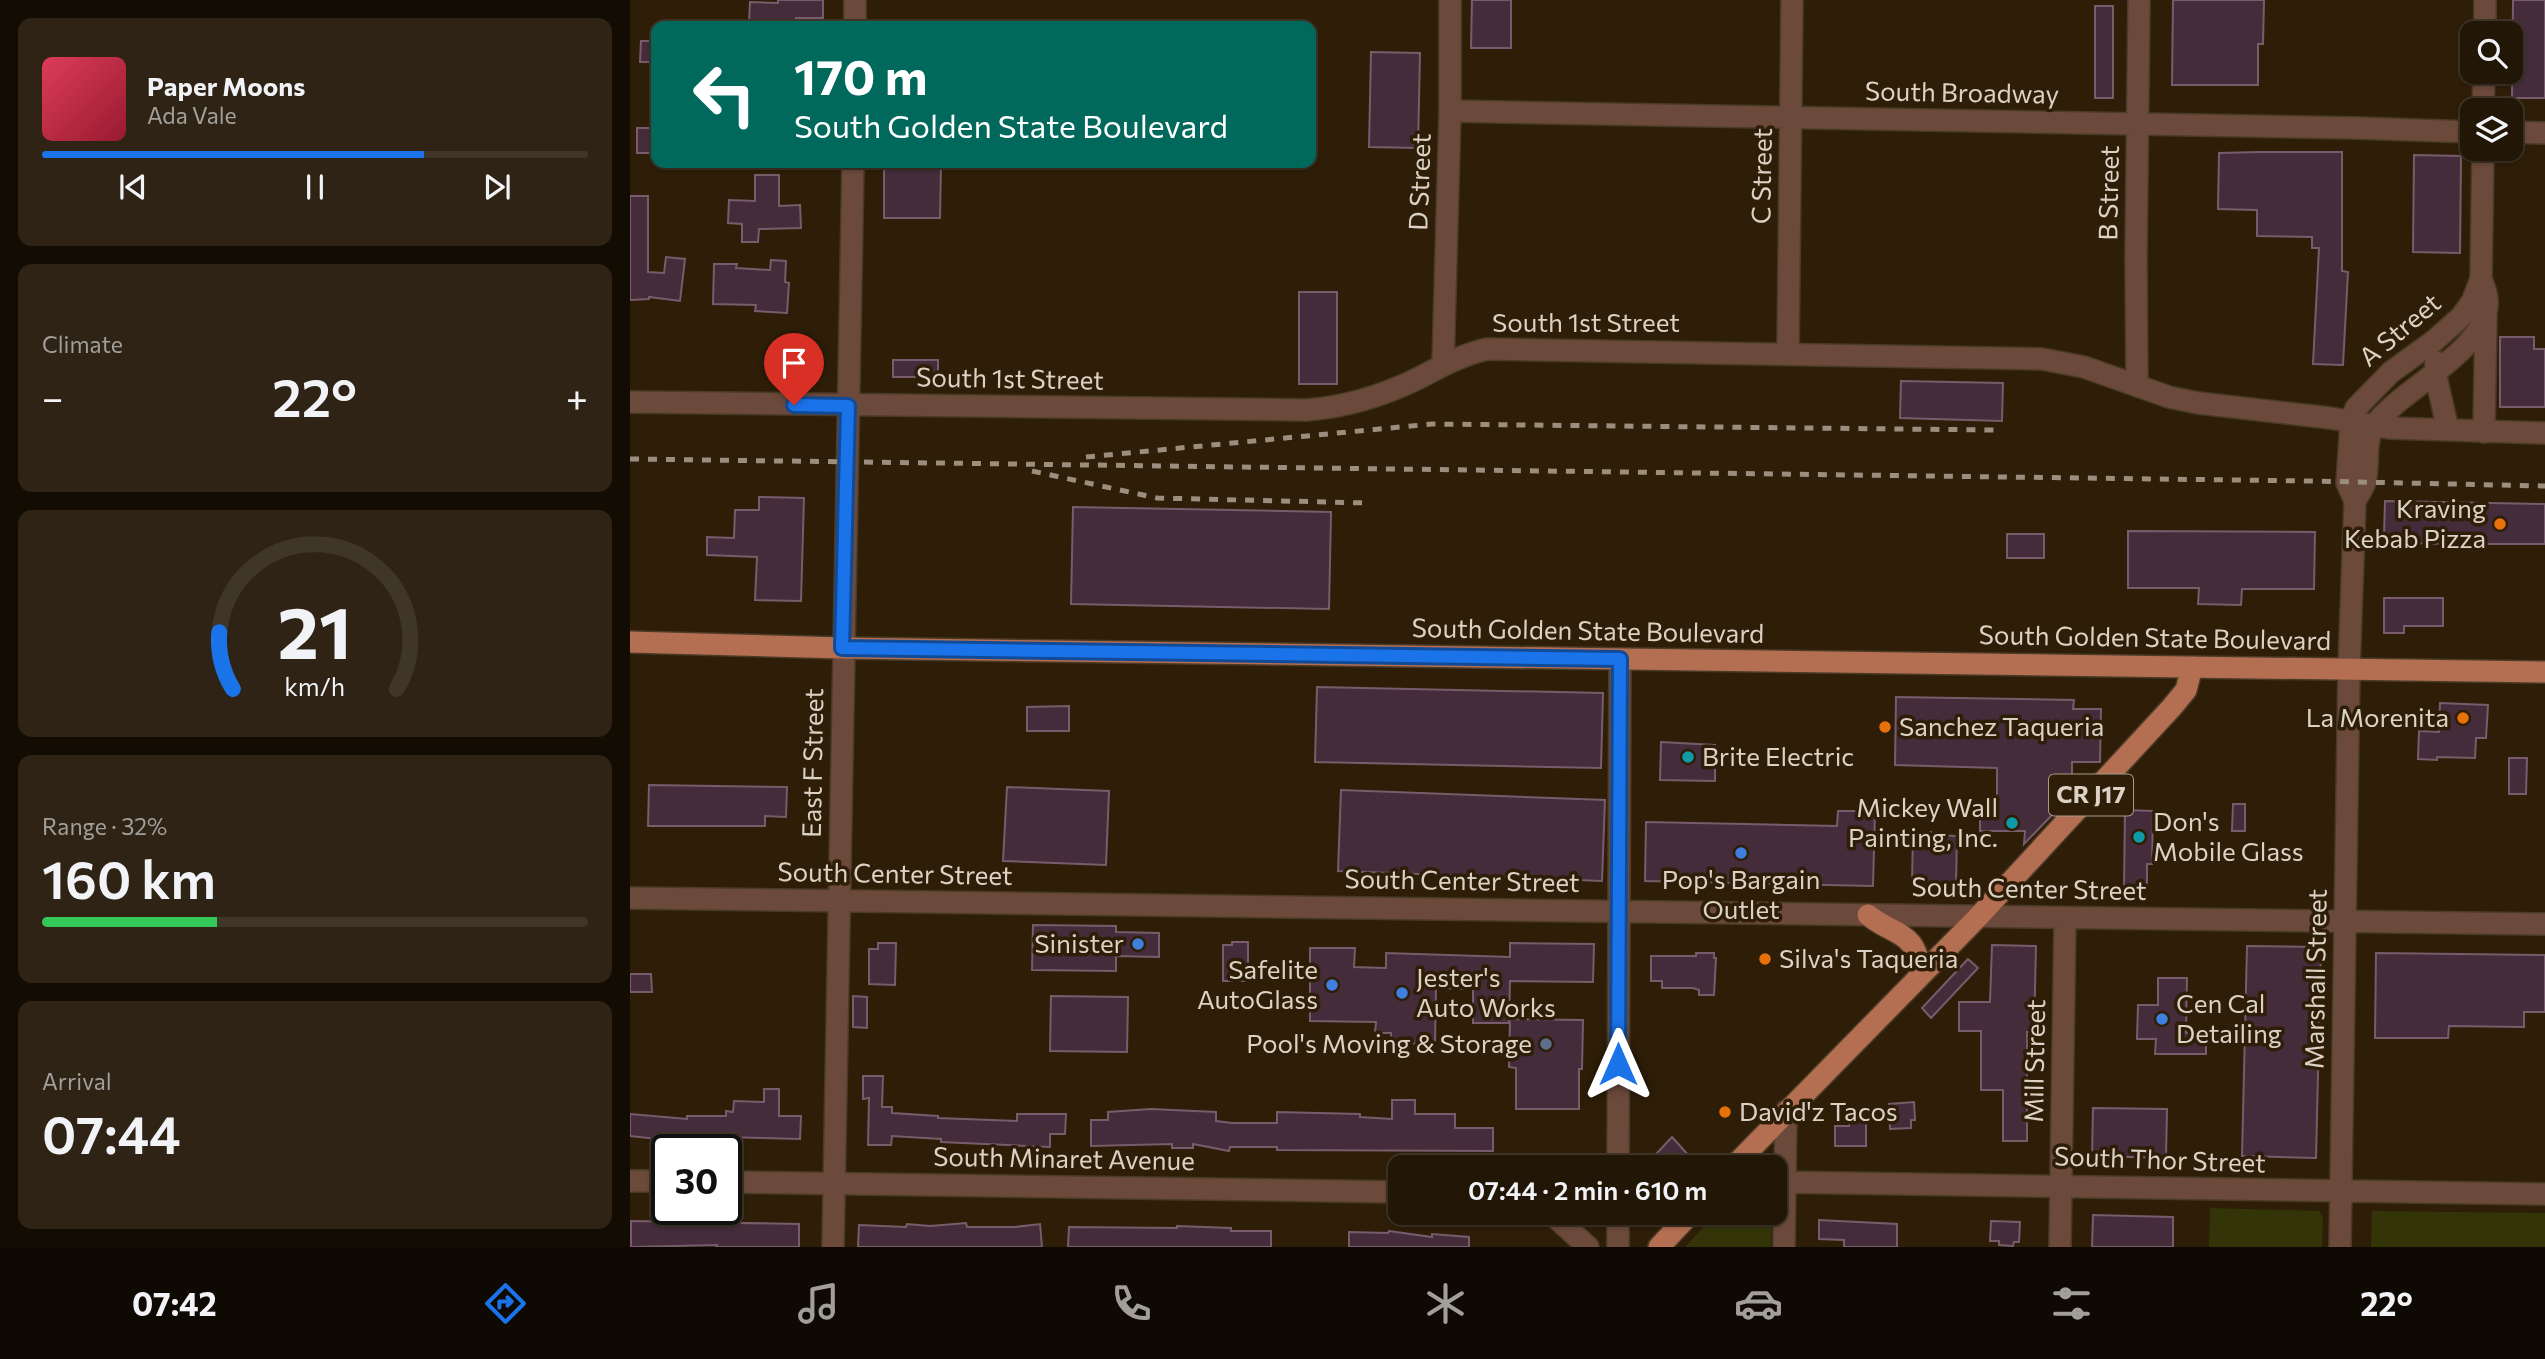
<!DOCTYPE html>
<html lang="en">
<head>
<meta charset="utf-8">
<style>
	body { margin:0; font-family:Commissioner,sans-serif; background:#2e2314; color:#f1f3f6; height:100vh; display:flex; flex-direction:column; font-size:26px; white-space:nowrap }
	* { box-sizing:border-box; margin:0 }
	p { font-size:23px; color:#a29f9b }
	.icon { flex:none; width:38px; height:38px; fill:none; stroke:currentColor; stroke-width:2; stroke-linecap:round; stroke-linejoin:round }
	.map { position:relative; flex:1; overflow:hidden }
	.panel { display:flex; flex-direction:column; gap:18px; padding:18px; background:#130c03; width:630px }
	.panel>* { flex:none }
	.guide { position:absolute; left:21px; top:21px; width:665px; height:147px; border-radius:14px; box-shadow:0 2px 5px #0004,0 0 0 2px #3f3528; background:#00695c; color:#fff; overflow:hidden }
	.fabs { position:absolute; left:1830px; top:21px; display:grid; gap:14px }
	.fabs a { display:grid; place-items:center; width:63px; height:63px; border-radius:14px; background:#221606; box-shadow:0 2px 5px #0004,0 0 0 2px #3f3528; font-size:35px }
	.speed { position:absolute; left:21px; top:1134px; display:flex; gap:14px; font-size:35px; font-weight:700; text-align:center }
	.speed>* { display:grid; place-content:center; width:91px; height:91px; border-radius:50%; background:#221606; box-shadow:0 2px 5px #0004,0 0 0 2px #3f3528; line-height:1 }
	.speed .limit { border:4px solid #111; border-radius:10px; background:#fff; color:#111 }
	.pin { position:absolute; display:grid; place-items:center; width:60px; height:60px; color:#fff; margin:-72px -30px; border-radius:50% 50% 50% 0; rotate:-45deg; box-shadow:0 0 7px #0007 }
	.pin .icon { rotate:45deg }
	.me { position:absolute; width:77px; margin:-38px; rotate:0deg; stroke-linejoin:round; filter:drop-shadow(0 0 5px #0008) }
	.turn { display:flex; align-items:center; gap:24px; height:147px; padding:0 28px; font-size:32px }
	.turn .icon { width:91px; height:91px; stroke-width:2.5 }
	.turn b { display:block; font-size:49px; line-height:60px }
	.big { font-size:52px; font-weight:600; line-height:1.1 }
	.panel .card { flex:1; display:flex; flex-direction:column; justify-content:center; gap:10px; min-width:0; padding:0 24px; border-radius:14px; background:#2e2314 }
	.panel .dial { align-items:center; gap:0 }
	.dial svg { height:182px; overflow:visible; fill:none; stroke:#3f3528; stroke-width:7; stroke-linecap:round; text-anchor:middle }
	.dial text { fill:#f1f3f6; stroke:none }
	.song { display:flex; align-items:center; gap:21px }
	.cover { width:84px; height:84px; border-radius:10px; background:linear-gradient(135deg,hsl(350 70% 55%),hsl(350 70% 35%)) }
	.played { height:7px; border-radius:4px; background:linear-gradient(90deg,#1a73e8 70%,#3f3528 70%) }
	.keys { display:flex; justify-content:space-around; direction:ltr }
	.heat { display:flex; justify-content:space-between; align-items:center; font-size:38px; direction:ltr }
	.charge { height:10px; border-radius:5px; background:linear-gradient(90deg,#34c759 32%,#3f3528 0) }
	.trip { position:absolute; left:758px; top:1155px; width:399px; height:70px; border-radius:14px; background:#221606; box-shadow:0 2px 5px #0004,0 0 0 2px #3f3528; font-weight:600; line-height:70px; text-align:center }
	.dock { display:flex; height:112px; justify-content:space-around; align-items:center; background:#0e0902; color:#a29f9b }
	.dock .icon { width:49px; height:49px }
	.dock .active { color:#1a73e8 }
	.dock b { font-size:32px; color:#f1f3f6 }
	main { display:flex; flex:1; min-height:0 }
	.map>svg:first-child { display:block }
	.green { fill:#333408 }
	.building { fill:#442c3a; stroke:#785c6c; stroke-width:2 }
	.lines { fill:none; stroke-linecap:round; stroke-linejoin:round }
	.minor-casing { stroke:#4a3b26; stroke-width:24 }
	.major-casing { stroke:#4a3b26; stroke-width:24 }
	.minor { stroke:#6b493b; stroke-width:21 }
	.major { stroke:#b46e52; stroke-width:21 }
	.rail { stroke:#9b8e7e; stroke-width:5; stroke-dasharray:9 9; stroke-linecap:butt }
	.route-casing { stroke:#114b97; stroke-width:18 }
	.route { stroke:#1a73e8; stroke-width:12 }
	.food-dot { fill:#e8710a; stroke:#2e1e08; stroke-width:2.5 }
	.culture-dot { fill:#0f9aa8; stroke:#2e1e08; stroke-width:2.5 }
	.shop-dot { fill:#3f7fe0; stroke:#2e1e08; stroke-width:2.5 }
	.service-dot { fill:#5c6f8a; stroke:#2e1e08; stroke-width:2.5 }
	.labels { text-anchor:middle; stroke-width:7; stroke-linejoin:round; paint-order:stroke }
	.shield { fill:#2e1e08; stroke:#a79b8c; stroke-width:2 }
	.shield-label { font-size:24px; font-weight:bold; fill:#dbd1c4 }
	.street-label { font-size:26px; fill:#dbd1c4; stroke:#2e1e08 }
	.poi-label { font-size:26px; fill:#dbd1c4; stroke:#2e1e08; text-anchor:start }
</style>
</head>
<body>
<main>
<section class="panel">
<div class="card">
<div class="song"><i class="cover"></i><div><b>Paper Moons</b><p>Ada Vale</p></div></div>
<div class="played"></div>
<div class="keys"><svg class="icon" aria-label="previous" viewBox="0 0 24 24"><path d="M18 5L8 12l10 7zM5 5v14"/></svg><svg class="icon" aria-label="pause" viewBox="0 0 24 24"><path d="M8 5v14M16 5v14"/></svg><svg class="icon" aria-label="next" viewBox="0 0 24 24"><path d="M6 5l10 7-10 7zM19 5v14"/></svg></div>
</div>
<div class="card"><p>Climate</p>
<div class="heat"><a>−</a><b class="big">22°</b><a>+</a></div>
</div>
<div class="card dial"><svg viewBox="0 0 100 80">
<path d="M14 69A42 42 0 1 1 86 69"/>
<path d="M14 69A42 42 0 0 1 8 44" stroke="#1a73e8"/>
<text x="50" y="56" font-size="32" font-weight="700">21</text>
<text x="50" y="72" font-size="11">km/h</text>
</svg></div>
<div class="card"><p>Range · 32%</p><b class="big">160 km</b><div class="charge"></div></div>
<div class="card"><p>Arrival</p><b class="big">07:44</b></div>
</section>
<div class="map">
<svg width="1915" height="1247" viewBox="0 0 1915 1247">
	<rect width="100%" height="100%" fill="#2e1e08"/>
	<path class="green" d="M1580 1208 1689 1211 1693 1217 1692 1247H1579Z
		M1742 1211 1915 1213V1247H1741Z
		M1087 1213H1142L1141 1247H1055Z"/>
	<path class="building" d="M148 0H193V18H166V22H119L120 2 148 3Z
		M842 0H881V48H841Z
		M1543 0H1634L1633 44H1628V85H1542Z
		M1883 0H1915V98H1882Z
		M1465 6H1483V98H1465Z
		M11 41H26V62H10Z
		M741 52 790 53 788 148 739 147Z
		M7 128H23V153H7Z
		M1628 152H1712V271L1718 272 1713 365 1683 364 1689 248H1682V237L1627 236V210L1588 209 1589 153Z
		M1784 155 1831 156 1830 253 1783 252Z
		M254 164H311L310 218H254Z
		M125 175H149V206L170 205 171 228 129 229 128 242H112V224L98 223 99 200 125 201Z
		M0 196H18V272L34 273 36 257 55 259 50 301 19 297V299L0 300Z
		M141 260 156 261 155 282 159 283 157 313 125 311 126 305 83 304 84 264H107L106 268 140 270Z
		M669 292H707V384H669Z
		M1870 337H1904V349H1915V407H1870Z
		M263 360H308V377H263Z
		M1271 381 1373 383 1372 421 1270 418Z
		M129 497 174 498 171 601 125 600 127 557 77 555V537L104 538 105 510H129Z
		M1755 501 1915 504V544H1851V539L1819 538V544L1777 543V535H1754Z
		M443 507 701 512 699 609 441 604Z
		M1498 531 1685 532 1684 589H1612L1611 605 1568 604 1569 588H1498Z
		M1377 534H1414V558H1377Z
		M1754 598H1813V626H1774V633H1754Z
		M687 687 973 693 971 768 685 762Z
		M1266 697 1444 700 1443 709H1471L1470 762H1442V786L1422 785V815L1394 844 1395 831H1350V804H1367V768L1265 765Z
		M1810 703 1858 705 1856 738H1846L1845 758 1807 757V760L1788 759 1789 731 1809 732Z
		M439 706V731H397V707Z
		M1031 742 1085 745V781L1030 780Z
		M1879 758H1897L1896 794H1879Z
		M19 785 157 787 156 817 135 816V826H18Z
		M377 787 479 791 476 865 373 861Z
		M711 790 975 800 972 881 708 871Z
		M1603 804H1615V831H1602Z
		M1495 810 1523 811 1522 864H1517V888H1494Z
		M1208 811H1245L1243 886 1015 881 1016 822 1207 826Z
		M1283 832H1301V835L1327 836 1326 885 1282 884Z
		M403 925 486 926V932L529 933V957L486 956V971L402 970Z
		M602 942H618V967L621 968V981H593V945H602Z
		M248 943H266L265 985 239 984V949H248Z
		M880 943 964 944 963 982 880 981 879 1023H843V989L806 988 805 1044 761 1043V1033H745L746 1022 680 1021V948H725L724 967 756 968V953L880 957Z
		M1362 945 1406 946 1404 1032H1397V1141H1373V1090H1351V1031H1329V1002H1360Z
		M1617 946 1691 947 1686 1158 1612 1156Z
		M1066 953H1084V958H1086L1084 995H1069V990L1063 988H1032V981H1021V956H1066Z
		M1746 953 1915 955V1012H1894V1027L1819 1026 1818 1038H1745Z
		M1338 959 1348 968 1301 1018 1292 1008Z
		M0 974H21L22 992H0Z
		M1528 978H1557L1556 1033H1576V1054H1525L1526 1039H1507L1508 1005H1528Z
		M223 996 237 997V1028L223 1027Z
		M421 996 498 997 497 1052 420 1051Z
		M880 1019 953 1020 952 1069H949V1109H886V1068L879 1067Z
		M233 1076H253L252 1107H262V1113L308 1116V1118L387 1121V1114H436L435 1134H420V1147L311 1142V1139L262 1136 261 1145H238L239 1098 233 1099Z
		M134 1089H149V1116H171L170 1139 90 1137V1141H46L0 1136V1114L57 1119V1116H96V1111L103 1112 104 1101 134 1102Z
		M762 1100H785V1114H825V1128H863V1151L647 1150V1147H600L599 1151 563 1144V1148H542V1144L461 1146V1120H478V1112L521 1109 586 1112V1121L602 1123H647V1112L730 1114V1117L762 1119Z
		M1284 1102 1285 1120H1281V1128L1260 1129 1259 1104Z
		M1463 1108 1537 1109 1536 1158 1462 1156Z
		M1219 1120H1236V1146H1205V1126H1219Z
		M1042 1137 1069 1167H1014Z
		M1463 1215 1543 1217V1247H1462Z
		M1189 1220 1267 1224V1247H1214V1240L1189 1239Z
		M1 1221 169 1224V1247H86L87 1245 1 1247Z
		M1361 1221 1390 1222 1389 1242H1384L1383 1246 1369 1245V1241H1360Z
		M336 1223 337 1227H385L410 1224 412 1247H228L229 1225 276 1227 277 1224 300 1226Z
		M547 1226 601 1228V1231H641V1247H438L439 1227 547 1228Z
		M759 1231 802 1237V1234L839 1237V1247H719V1232L758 1233Z"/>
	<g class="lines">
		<defs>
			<path id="minor" d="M225 26V0
				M1855 33V0
				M1853 110 1854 72
				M820 111 1726 128 1843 132
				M1881 132 1915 133
				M1158 353 1162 0
				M1806 362 1805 372 1818 430
				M813 365 820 111V0
				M1507 386 1506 258 1509 0
				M0 402 677 410C715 407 752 396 787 379 810 367 831 355 857 349L1412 359 1454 367 1539 397 1568 403 1700 418 1759 428 1915 433
				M1854 432 1856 315
				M1725 501C1728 495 1733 489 1735 482 1740 463 1733 442 1745 425 1770 389 1861 349 1857 300 1857 293 1854 286 1851 279
				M0 898 1915 924
				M988 1167 990 659
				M0 1181H37
				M96 1182 770 1192
				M1144 1182 1915 1194
				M921 1213 958 1247
				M988 1213V1247
				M203 1247 223 163
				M1154 1247 1156 1111
				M1430 1247 1435 918
				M1710 1247 1719 669 1725 501 1717 483 1721 422 1726 408 1761 372 1804 341 1831 317 1842 302 1851 279 1853 149"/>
			<path id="major" d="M0 642 212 648 1915 672
				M1238 915C1265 937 1288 930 1290 975
				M1103 1167 1348 917 1542 707 1556 690 1562 667
				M1029 1247 1061 1213"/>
		</defs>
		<use href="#minor" class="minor-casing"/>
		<use href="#major" class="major-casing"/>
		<use href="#minor" class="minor"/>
		<use href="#major" class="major"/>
		<path class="rail" d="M456 457 802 424 1364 430
			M0 459 1681 481 1915 486
			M402 471 527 498 738 503"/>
	</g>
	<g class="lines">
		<defs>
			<path id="route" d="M164 405 218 406 212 648 990 659 988 1064"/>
		</defs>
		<use href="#route" class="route-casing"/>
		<use href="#route" class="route"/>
	</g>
	<g class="food-dot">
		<circle cx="1870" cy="524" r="7"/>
		<circle cx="1833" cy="718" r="7"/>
		<circle cx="1255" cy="727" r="7"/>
		<circle cx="1135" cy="959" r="7"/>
		<circle cx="1095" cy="1112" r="7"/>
	</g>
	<g class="culture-dot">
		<circle cx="1058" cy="757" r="7"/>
		<circle cx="1382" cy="823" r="7"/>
		<circle cx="1509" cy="837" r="7"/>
	</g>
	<g class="shop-dot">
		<circle cx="1111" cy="853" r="7"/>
		<circle cx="508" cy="944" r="7"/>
		<circle cx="702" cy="985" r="7"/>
		<circle cx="772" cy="993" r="7"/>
		<circle cx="1532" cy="1019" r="7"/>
	</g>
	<circle class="service-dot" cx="916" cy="1044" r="7"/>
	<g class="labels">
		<rect class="shield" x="1419" y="774.5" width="84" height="41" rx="5"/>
		<g class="shield-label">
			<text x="1461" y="803">CR J17</text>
		</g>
		<g class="street-label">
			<text transform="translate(1332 93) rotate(1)" y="9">South Broadway</text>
			<text transform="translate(1132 176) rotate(-89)" y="9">C Street</text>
			<text transform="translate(790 182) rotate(-88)" y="9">D Street</text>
			<text transform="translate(1479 193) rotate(-89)" y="9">B Street</text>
			<text x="956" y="332">South 1st Street</text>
			<text transform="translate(1770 330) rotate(-40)" y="9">A Street</text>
			<text transform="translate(380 379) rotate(1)" y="9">South 1st Street</text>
			<text transform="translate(958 631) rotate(1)" y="9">South Golden State Boulevard</text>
			<text transform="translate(1525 638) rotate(1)" y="9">South Golden State Boulevard</text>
			<text transform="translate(183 763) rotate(-89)" y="9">East F Street</text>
			<text transform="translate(265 874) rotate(1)" y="9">South Center Street</text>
			<text transform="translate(832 881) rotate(1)" y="9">South Center Street</text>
			<text transform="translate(1399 889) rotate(1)" y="9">South Center Street</text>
			<text transform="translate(1686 979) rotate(-89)" y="9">Marshall Street</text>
			<text transform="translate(1405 1061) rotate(-89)" y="9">Mill Street</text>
			<text transform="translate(434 1159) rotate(1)" y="9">South Minaret Avenue</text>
			<text transform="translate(1530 1160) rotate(2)" y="9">South Thor Street</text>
		</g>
		<g class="poi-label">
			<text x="1856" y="518" text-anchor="end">Kraving<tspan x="1856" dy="30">Kebab Pizza</tspan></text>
			<text x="1819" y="727" text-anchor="end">La Morenita</text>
			<text x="1269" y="736">Sanchez Taqueria</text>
			<text x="1072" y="766">Brite Electric</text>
			<text x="1368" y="817" text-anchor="end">Mickey Wall<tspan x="1368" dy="30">Painting, Inc.</tspan></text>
			<text x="1523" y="831">Don's<tspan x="1523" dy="30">Mobile Glass</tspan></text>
			<text x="1111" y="889" text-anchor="middle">Pop's Bargain<tspan x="1111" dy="30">Outlet</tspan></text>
			<text x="494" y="953" text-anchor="end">Sinister</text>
			<text x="1149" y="968">Silva's Taqueria</text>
			<text x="688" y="979" text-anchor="end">Safelite<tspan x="688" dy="30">AutoGlass</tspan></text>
			<text x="786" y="987">Jester's<tspan x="786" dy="30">Auto Works</tspan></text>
			<text x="1546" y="1013">Cen Cal<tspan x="1546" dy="30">Detailing</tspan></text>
			<text x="902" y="1053" text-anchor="end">Pool's Moving &amp; Storage</text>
			<text x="1109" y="1121">David'z Tacos</text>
		</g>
	</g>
</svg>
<div class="fabs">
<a><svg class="icon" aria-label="search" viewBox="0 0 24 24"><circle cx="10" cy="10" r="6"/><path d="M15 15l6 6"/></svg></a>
<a><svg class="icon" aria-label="layers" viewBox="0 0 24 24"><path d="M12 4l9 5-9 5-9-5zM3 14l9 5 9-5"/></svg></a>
</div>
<div class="speed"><div class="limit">30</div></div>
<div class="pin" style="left:164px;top:405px;background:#d93025"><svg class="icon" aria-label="arrive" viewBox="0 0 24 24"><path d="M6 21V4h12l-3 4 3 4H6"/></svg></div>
<svg class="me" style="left:988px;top:1064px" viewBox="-20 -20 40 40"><path d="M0-17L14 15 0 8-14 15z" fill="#1a73e8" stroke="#fff" stroke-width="4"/></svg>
<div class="trip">07:44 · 2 min · 610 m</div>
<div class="guide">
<div class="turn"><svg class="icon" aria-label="left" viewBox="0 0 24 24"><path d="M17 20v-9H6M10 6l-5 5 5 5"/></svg><div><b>170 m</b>South Golden State Boulevard</div></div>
</div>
</div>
</main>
<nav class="dock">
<b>07:42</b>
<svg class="icon active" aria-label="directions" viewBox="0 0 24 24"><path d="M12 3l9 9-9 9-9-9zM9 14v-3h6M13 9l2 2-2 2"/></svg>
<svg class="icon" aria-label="music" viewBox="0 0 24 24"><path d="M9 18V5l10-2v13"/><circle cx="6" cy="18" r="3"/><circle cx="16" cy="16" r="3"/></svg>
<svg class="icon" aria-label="phone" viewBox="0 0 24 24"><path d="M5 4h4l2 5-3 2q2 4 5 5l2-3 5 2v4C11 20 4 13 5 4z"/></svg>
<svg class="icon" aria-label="climate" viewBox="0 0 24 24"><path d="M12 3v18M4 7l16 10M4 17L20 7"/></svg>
<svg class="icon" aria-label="car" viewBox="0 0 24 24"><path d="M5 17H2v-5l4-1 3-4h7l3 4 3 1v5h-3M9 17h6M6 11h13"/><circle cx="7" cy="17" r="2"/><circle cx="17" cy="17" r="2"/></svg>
<svg class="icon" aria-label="filters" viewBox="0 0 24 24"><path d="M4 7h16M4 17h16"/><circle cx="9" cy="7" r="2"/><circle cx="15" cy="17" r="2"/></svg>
<b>22°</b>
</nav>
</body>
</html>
